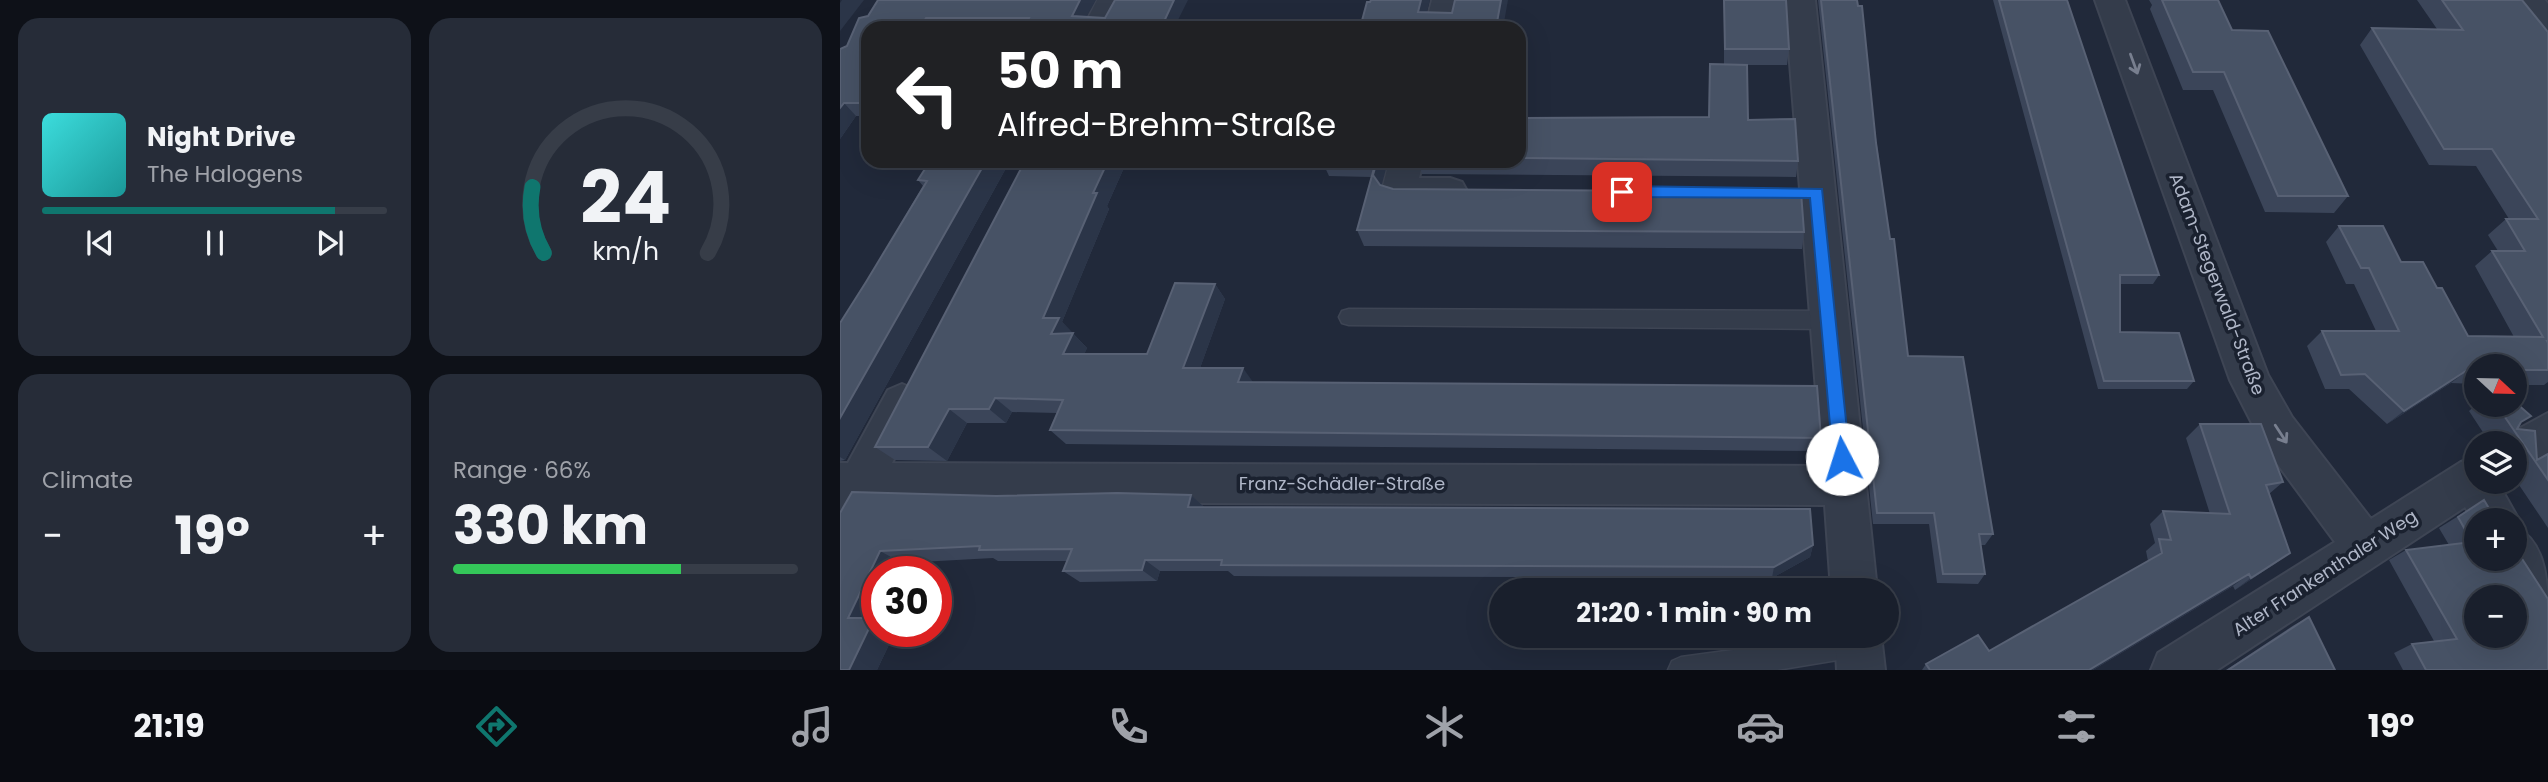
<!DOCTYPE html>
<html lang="en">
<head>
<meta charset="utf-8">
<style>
	body { margin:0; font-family:Poppins,sans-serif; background:#262c38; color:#f1f3f6; height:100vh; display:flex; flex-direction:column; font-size:26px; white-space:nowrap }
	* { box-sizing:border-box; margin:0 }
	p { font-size:23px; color:#9fa2a9 }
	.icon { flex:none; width:38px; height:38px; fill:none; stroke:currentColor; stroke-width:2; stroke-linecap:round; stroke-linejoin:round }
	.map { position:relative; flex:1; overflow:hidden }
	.side { display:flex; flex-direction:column; gap:18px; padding:18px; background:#0e1118; width:840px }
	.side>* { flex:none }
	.guide { position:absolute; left:21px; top:21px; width:665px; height:147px; border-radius:21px; box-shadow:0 7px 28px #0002,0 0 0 2px #373d48; background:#202124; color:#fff; overflow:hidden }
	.needle { width:46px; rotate:112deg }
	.fabs { position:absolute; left:1624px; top:354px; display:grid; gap:14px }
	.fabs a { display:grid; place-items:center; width:63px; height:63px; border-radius:50%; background:#191f2c; box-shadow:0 7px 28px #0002,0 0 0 2px #373d48; font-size:35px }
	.speed { position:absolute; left:21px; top:556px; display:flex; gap:14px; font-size:35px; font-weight:700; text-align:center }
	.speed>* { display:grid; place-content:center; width:91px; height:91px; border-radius:50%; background:#191f2c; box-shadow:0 7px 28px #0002,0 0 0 2px #373d48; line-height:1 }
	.speed .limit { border:10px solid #d22; background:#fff; color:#111 }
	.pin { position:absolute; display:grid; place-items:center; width:60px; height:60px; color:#fff; margin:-30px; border-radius:14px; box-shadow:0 4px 10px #0006 }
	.me { position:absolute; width:77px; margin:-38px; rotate:355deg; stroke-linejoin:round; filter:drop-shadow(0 0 5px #0008) }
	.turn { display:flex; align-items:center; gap:24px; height:147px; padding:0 21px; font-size:32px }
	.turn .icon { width:91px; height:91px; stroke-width:2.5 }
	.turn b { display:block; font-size:49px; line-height:60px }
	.big { font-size:52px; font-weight:700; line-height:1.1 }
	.side .card { flex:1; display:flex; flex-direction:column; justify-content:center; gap:10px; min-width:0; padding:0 24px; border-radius:21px; background:#262c38 }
	.side .dial { align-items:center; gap:0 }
	.dial svg { height:182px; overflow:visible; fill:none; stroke:#373d48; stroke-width:7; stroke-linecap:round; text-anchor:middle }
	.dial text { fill:#f1f3f6; stroke:none }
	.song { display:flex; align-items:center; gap:21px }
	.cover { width:84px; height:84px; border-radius:10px; background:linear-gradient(135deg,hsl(180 70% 55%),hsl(180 70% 35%)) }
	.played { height:7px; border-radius:4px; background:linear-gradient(90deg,#0f766e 85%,#373d48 85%) }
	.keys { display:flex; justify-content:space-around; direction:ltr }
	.heat { display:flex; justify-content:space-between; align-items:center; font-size:38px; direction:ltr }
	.charge { height:10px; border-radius:5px; background:linear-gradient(90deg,#34c759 66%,#373d48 0) }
	.side .tiles { flex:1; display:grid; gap:18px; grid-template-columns:repeat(2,1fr) }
	.trip { position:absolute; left:649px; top:578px; width:410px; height:70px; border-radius:35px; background:#191f2c; box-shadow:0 7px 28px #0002,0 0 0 2px #373d48; font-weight:700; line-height:70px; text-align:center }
	.tabs { display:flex; height:112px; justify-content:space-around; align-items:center; background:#0a0c12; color:#9fa2a9 }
	.tabs .icon { width:49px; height:49px }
	.tabs .current { color:#0f766e }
	.tabs b { font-size:32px; color:#f1f3f6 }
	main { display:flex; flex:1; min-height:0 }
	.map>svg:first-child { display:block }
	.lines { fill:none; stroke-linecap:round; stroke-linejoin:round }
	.service-casing { stroke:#3e4554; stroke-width:3 }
	.minor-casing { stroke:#3e4554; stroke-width:4 }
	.service { fill:#343c4b; fill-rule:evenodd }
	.minor { fill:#343c4b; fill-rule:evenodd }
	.wall { fill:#3b4559 }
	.shaded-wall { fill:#2b3548 }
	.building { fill:#475265; stroke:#586174; stroke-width:2; fill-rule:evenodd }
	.oneway { stroke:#787f8f }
	.route { fill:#1a73e8; stroke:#114b97; stroke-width:2 }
	.labels { text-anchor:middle; stroke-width:7; stroke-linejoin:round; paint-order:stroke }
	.street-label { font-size:18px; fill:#afb6c7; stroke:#1a212f }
</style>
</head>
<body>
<main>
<section class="side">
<div class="tiles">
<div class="card">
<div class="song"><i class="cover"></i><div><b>Night Drive</b><p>The Halogens</p></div></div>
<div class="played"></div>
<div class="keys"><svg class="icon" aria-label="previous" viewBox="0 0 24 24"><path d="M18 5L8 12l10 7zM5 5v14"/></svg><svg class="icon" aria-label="pause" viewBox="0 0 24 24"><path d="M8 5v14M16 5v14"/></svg><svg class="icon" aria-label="next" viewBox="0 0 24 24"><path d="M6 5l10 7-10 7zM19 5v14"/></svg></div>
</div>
<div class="card dial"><svg viewBox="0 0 100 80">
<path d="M14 69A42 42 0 1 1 86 69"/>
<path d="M14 69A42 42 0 0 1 9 40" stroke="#0f766e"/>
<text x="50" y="56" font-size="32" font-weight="700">24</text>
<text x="50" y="72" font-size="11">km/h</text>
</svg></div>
<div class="card"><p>Climate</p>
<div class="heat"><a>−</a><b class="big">19°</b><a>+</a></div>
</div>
<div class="card"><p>Range · 66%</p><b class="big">330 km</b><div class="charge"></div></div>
</div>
</section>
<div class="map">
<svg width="1708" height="670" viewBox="0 0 1708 670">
	<rect width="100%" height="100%" fill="#21293a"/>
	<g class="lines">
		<defs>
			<path id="service" d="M509 309 988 311 995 314 998 320 995 326 988 329 509 325 502 323 499 317 502 311Z
				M1004 635 1028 637 1032 646 1028 655 937 670H828L832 661 841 657Z"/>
			<path id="minor" d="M257 0H287L273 28H243Z
				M592 0H622L615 28H585Z
				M945 0H975L1037 590H991L985 505 32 502 15 533 0 539V463H8L48 390 62 384 76 390 82 402 52 463 982 466Z
				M1255 0H1285L1428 375 1452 417 1531 519 1621 462 1636 457V481H1657L1679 520 1676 527C1708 544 1708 586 1708 624L1692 617 1657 558H1675V520H1636V525L1625 507 1377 670H1311L1318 653 1495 542 1422 443 1390 380Z
				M1674 0H1705L1708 4V33L1697 30Z
				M549 161H583L579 178H610L622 182 627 191 622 200C600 207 569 206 547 199L542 190Z
				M1708 413V453L1675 471V443H1658L1660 439Z
				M995 635H1041L1045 670H997Z"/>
		</defs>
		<use href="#service" class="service-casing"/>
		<use href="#minor" class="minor-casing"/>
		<use href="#service" class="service"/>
		<use href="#minor" class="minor"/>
	</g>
	<path class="wall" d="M884 0H946L949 49 947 65H884Z
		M978 0H1017L1050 239 1068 356 1153 534 1145 545H1141L1145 574 1138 584 1097 583 1089 524H1033Z
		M1153 0H1227L1319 275 1313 284H1280V332L1354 381 1347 389H1258Z
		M1309 0H1378L1392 30 1508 196 1494 213 1425 212 1373 90H1343L1310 9 1312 5Z
		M1577 0H1682L1708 32V382L1704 385H1675V366H1636V384L1611 383 1547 424 1509 389H1485L1467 346 1482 331H1536L1514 284H1506L1486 242 1499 226 1561 262 1597 288 1628 336 1674 337 1635 266 1652 251H1658L1648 235 1666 219H1669L1636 166 1589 165 1520 45 1532 28 1597 29Z
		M247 16 334 28H28V116H16L0 139 7 46 19 18Z
		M679 118 908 120 958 161 956 177 582 174 578 161H679Z
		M90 161H170L5 460 0 461V323L26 282 83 186 78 180Z
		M185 161H287L267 206 269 209 222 322 247 348 244 354H307L375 284 385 299 360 368 413 382 981 438 978 451 226 444 210 430 217 413 172 412 166 423H127L107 461 55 460 35 447Z
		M482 161H548L541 186 553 189 964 232 962 249 524 246 517 230 531 177 489 176Z
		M1637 404H1675L1680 424 1677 429 1697 460 1708 454V528L1675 479V443H1650L1629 411Z
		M1360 424 1443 482 1429 494 1450 553 1433 565 1395 590 1393 586 1253 670H1082L1086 664 1149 651 1308 561 1306 551 1315 543 1310 524 1323 511 1370 514 1346 438Z
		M351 495 364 507 973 545 970 557 932 578 394 576 388 571H320L317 581 240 582 223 571 227 561H158L153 558 62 563 36 619 55 632 37 670H0V513L156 496Z
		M1644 500 1708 670H1563L1554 653 1572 644 1594 641 1549 560 1566 550 1609 545 1599 528Z
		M1469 617 1495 670H1386L1454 625Z"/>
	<path class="shaded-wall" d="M2 0H24L0 31V3Z
		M240 0H256L241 27 232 16Z
		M334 0H348L334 28H321Z
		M581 0H590L583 28 578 12Z
		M661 0H668L663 28H656Z
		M86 18 94 28H86L83 23Z
		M28 96V108L23 103Z
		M4 103 16 116 0 139V108Z
		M146 161H170L5 460 0 457V418Z
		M268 161H287L267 206 269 209 222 322 247 348 238 369 223 354 203 318 253 193Z
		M537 161H548L540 191 533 175Z
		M375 284 385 299 355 382 343 368Z
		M403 368 413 382H398Z
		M1629 369 1611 383 1547 424 1564 411Z
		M155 398 172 412 166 423 149 409Z
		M109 409 127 423 107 461 88 447Z
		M351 495 364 507H348Z
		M973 545 970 557 932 578 934 567Z
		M40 551 62 563 58 572H37V616L36 619H37V632H55L37 670H9L8 618Z
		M1450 553 1433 565 1395 590 1411 578Z
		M305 560 320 571 317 581 302 570Z
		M1409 574 1393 586 1253 670H1249Z"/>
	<path class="building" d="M38 0H240L232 16 265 18 275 0H334L321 28 185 26 189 18H86L83 23H78L75 28H28V96L23 103H4L0 108V49L7 46 19 18 28 16Z
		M531 0H581L578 12 612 13 615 0H661L656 28H520L527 2H530Z
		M884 0H946L949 49H885Z
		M981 0H1017L1018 6H1022L1036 143 1050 239H1054L1068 356 1123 357 1153 534H1139L1145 574H1103L1094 513H1037Z
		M1159 0H1227L1319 275H1280V332L1339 333 1354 381H1264Z
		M1322 0H1378L1392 30 1428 31 1508 196H1438L1384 72H1353Z
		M1602 0H1682L1708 32V341H1707L1708 343V370H1675V366H1636V369H1629L1564 411 1525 374 1501 375 1482 331H1559L1529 268H1521L1499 226H1543L1561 262H1583L1597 288H1602L1628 336 1703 337 1652 251H1685L1666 219H1698L1652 149H1604L1532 28 1623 30Z
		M870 64 907 65 908 120 955 119 958 161 679 158V118L869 117Z
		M90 161H146L0 418V323L26 282 87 181 78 180Z
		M185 161H268L253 193H257L203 318H219L211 334 233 333 223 354H307L335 283 375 284 343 368H403L398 382 977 386 981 438 210 430 223 400 155 398 149 409H109L88 447H35Z
		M536 161H537L533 175 540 185 553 189 961 192 964 232 517 230Z
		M1675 402 1691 416 1681 422 1677 429 1695 431 1697 460 1708 454V480L1656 404H1675Z
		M1360 424H1421L1443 482 1426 485 1450 553 1411 578 1409 574 1249 670H1090L1086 664 1138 635 1149 651 1322 553 1319 539 1331 540 1323 511 1390 514Z
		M12 492 156 496 277 493 351 495 348 507 970 509 973 545 934 567 381 565 382 560H305L302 570 223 571 232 549 139 550 140 546 40 551 8 618H34L9 670H0V513Z
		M1644 500 1656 520H1636V558H1675V548L1708 599V670H1586L1572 644 1617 639 1566 550 1632 542 1618 517ZM1636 597H1675V635H1636Z
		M1469 617 1495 670H1388Z"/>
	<defs><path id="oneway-shaft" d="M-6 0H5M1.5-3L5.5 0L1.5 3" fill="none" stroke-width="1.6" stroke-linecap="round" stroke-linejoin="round" transform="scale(1.75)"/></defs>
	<g class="oneway">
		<use href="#oneway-shaft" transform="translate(1294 64) rotate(70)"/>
		<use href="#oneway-shaft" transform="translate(1441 434) rotate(57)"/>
	</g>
	<path class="route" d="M782 186 982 189 1010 459 1008 464 1002 466 993 459 970 198 782 197 775 192Z"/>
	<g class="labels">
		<g class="street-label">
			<text transform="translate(1377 284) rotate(69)" y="6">Adam-Stegerwald-Straße</text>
			<text x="502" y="490">Franz-Schädler-Straße</text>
			<text transform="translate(1485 573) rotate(-33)" y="6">Alter Frankenthaler Weg</text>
		</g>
	</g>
</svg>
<div class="fabs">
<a><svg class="needle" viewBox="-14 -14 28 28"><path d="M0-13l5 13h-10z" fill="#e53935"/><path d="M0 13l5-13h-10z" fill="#9fa2a9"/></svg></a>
<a><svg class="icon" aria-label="layers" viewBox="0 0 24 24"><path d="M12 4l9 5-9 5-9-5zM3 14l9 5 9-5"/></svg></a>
<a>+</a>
<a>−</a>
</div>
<div class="speed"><div class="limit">30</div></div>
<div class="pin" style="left:782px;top:192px;background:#d93025"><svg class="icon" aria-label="arrive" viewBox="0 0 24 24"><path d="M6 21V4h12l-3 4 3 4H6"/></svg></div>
<svg class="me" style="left:1002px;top:459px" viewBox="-20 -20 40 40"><circle r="19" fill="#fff"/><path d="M0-13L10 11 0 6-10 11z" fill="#1a73e8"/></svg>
<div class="trip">21:20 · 1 min · 90 m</div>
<div class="guide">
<div class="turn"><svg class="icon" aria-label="left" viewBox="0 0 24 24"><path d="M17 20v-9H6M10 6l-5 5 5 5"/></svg><div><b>50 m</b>Alfred-Brehm-Straße</div></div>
</div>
</div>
</main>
<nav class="tabs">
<b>21:19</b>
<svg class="icon current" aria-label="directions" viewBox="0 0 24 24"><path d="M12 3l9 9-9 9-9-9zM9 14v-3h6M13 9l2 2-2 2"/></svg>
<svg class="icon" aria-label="music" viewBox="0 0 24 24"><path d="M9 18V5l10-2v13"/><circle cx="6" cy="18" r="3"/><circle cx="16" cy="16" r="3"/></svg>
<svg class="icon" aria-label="phone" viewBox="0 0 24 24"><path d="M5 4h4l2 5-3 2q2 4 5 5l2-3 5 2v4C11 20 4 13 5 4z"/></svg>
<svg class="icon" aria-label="climate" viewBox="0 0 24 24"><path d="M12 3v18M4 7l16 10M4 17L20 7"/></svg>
<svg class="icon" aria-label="car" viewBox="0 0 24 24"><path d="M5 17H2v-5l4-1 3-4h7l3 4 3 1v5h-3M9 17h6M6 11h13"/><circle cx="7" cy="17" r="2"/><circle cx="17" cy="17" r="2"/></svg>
<svg class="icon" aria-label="filters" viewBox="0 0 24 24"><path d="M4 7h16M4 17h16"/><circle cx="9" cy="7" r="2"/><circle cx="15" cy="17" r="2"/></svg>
<b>19°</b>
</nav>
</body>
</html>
